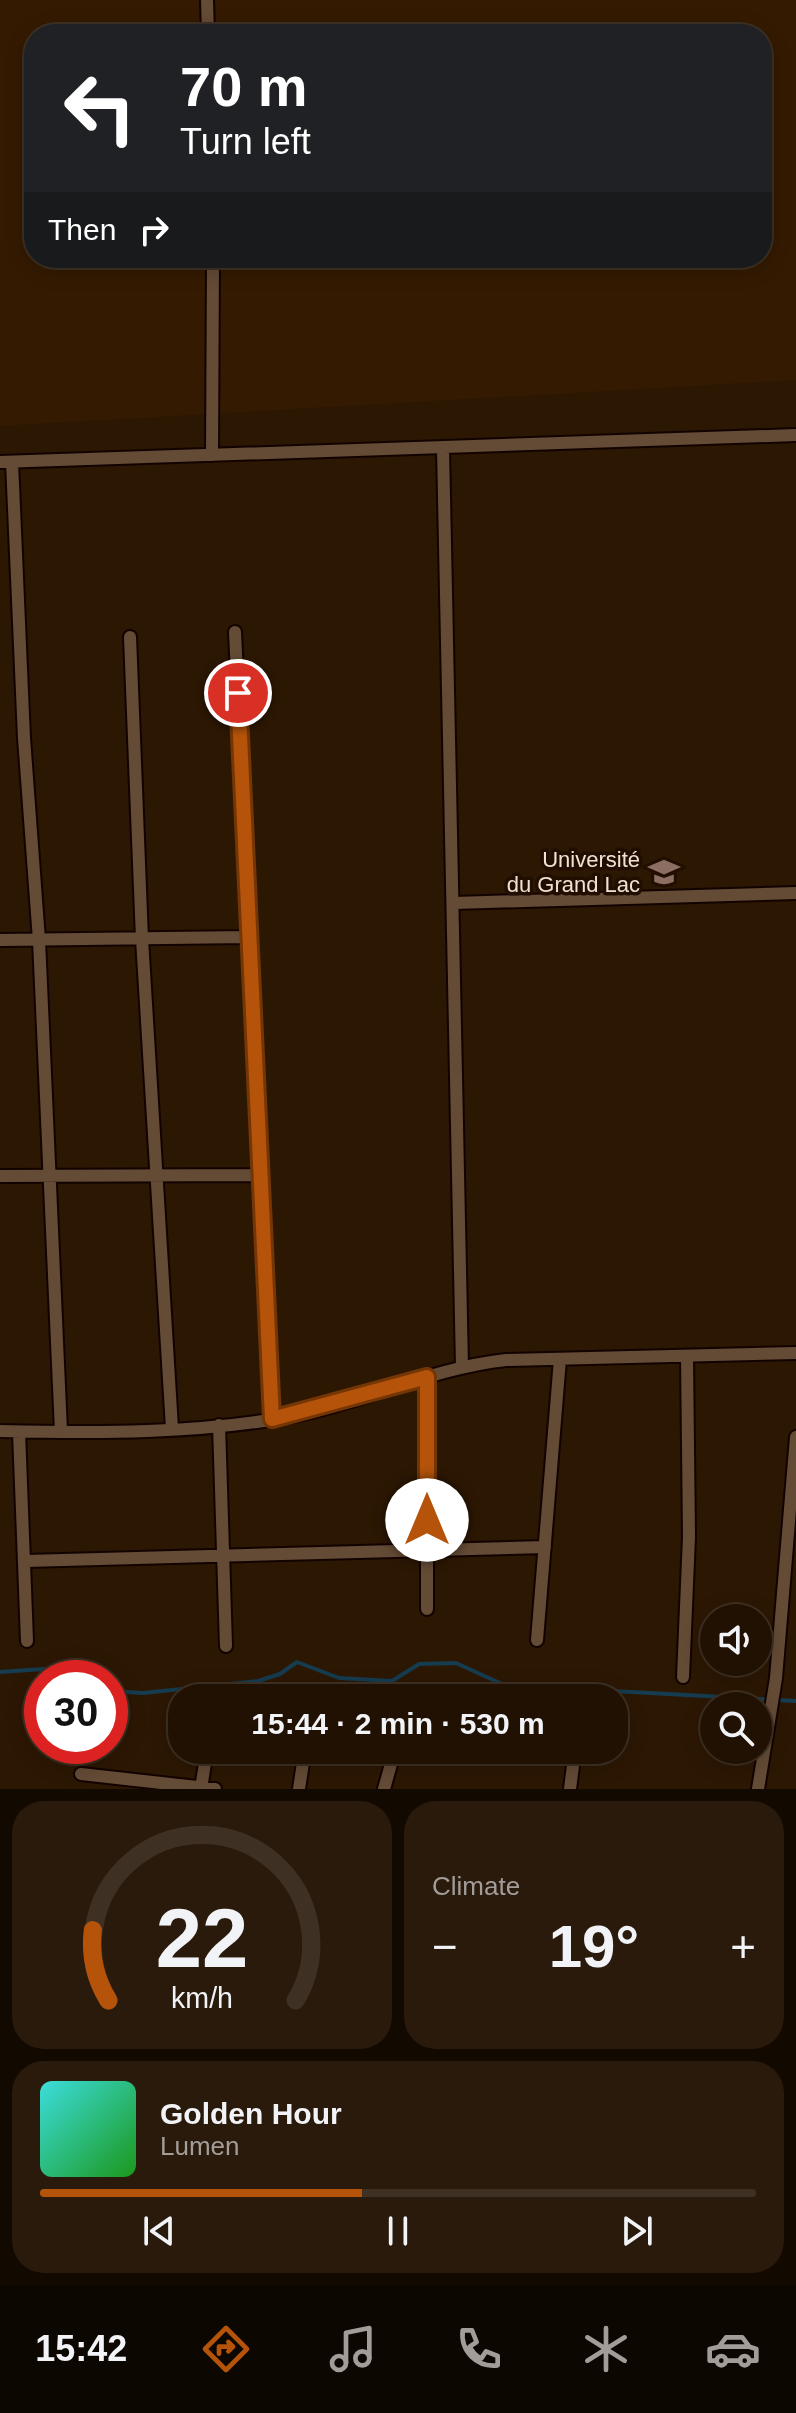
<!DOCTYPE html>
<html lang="en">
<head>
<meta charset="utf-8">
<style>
	body { margin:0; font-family:Helvetica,sans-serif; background:#291a0c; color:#f1f3f6; height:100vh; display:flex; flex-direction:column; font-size:30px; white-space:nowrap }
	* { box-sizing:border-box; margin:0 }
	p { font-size:26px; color:#a29d99 }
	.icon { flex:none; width:44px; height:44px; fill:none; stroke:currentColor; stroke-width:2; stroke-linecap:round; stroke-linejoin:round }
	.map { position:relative; height:1789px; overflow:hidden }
	.drawer { display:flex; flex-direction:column; gap:12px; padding:12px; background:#120901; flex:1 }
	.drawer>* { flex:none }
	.top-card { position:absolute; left:24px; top:24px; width:748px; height:244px; border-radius:32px; box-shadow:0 4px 20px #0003,0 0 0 2px #3e3124; background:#202124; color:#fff; overflow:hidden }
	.tools { position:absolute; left:700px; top:1604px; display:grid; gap:16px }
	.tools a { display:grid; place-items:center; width:72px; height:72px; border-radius:50%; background:#211102; box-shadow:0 4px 20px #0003,0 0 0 2px #3e3124; font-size:40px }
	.speed { position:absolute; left:24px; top:1660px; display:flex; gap:16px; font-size:40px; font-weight:700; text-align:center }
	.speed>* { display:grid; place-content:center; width:104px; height:104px; border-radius:50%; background:#211102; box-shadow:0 4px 20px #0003,0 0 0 2px #3e3124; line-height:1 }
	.speed .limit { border:12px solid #d22; background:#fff; color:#111 }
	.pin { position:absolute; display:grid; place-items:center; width:68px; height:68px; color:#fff; margin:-34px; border:4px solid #fff; border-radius:50%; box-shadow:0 2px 8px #0007 }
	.me { position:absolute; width:88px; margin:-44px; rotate:0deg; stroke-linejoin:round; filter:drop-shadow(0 0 6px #0008) }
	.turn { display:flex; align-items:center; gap:28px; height:168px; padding:0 24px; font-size:36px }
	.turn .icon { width:104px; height:104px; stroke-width:2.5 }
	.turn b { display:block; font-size:56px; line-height:68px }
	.then { display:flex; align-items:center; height:76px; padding:0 24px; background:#0003; gap:16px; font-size:30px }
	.big { font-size:60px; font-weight:800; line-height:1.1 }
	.drawer .widget { flex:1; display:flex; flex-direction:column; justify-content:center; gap:12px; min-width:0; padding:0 28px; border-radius:32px; background:#291a0c }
	.drawer .dial { align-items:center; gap:0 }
	.dial svg { height:208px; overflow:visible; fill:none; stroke:#3e3124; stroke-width:7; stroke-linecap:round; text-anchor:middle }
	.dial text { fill:#f1f3f6; stroke:none }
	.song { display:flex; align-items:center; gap:24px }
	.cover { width:96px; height:96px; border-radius:12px; background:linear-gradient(135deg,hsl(180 70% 55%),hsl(120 70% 35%)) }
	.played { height:8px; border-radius:4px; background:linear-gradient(90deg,#b45309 45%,#3e3124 45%) }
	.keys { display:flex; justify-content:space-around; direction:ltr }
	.heat { display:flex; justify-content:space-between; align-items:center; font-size:44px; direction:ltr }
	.drawer .tiles { flex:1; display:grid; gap:12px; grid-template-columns:1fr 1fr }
	.widget:last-child { grid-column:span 2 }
	.trip { position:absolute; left:168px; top:1684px; width:460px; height:80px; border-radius:32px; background:#211102; box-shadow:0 4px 20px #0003,0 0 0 2px #3e3124; font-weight:800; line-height:80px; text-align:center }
	.dock { display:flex; height:128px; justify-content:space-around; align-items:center; background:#0d0701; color:#a29d99 }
	.dock .icon { width:56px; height:56px }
	.dock .on { color:#b45309 }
	.dock b { font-size:36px; color:#f1f3f6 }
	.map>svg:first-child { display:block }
	.built { fill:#341a00; fill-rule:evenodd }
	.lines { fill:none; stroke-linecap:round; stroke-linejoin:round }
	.stream { stroke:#153c4f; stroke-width:4 }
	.minor-casing { stroke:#130300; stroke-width:16 }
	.minor { stroke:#644b36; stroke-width:12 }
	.route-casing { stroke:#753606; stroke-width:20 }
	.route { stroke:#b45309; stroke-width:14 }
	.labels { text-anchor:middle; stroke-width:7; stroke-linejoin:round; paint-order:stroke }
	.poi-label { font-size:22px; fill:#efe1d4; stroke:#220e00; text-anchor:end }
</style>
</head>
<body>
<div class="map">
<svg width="796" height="1789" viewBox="0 0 796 1789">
	<rect width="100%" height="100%" fill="#2c1703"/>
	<path class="built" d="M0 0H796V380L0 426ZM34 34H762V258H34Z"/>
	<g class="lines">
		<path class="stream" d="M0 1672 44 1669 59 1678
			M110 1691 143 1693 258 1681 280 1674 297 1662 339 1678 392 1681 419 1664 456 1663 513 1689 558 1688 796 1701"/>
		<defs>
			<path id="minor" d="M207 0 208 34
				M443 448 462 1367
				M212 455 213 258
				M0 462 796 435
				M12 462 24 738 39 940 61 1431
				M235 632 272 1419
				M130 637 142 939 172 1428
				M454 903 796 893
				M0 940 248 937
				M0 1176 260 1175
				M219 1425 226 1646
				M0 1431C96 1433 199 1434 293 1416 365 1402 432 1368 506 1360L796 1353
				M19 1432 27 1641
				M26 1561 545 1547
				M427 1609V1377
				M537 1640 560 1359
				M683 1677 689 1537 687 1356
				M214 1698 215 1694
				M312 1698 313 1690
				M81 1774 215 1789
				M201 1789 207 1750
				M299 1789 305 1750
				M384 1789 395 1750
				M570 1789 575 1750
				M758 1789 776 1678 796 1437"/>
		</defs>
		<use href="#minor" class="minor-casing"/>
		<use href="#minor" class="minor"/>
	</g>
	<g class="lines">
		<defs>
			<path id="route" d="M238 693 272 1419 427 1377V1520"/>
		</defs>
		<use href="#route" class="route-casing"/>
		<use href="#route" class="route"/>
	</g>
	<defs>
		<symbol id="university-bare" viewBox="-9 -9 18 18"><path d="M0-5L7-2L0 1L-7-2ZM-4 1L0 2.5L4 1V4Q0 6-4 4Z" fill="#8d6e63" stroke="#220e00" stroke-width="2.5" paint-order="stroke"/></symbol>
	</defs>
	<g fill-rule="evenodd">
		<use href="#university-bare" x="642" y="850" width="44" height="44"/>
	</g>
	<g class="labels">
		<g class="poi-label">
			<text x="640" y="867">Université<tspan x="640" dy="25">du Grand Lac</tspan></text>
		</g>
	</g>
</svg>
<div class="tools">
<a><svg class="icon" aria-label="sound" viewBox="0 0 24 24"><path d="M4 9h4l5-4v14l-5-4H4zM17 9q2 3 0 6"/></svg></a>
<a><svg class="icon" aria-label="search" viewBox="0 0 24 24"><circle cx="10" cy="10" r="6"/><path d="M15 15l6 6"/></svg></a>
</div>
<div class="speed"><div class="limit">30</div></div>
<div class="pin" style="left:238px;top:693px;background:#d93025"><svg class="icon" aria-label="arrive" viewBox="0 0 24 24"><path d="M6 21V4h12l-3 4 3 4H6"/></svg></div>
<svg class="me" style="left:427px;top:1520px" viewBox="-20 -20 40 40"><circle r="19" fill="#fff"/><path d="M0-13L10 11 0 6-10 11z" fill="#b45309"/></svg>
<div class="trip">15:44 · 2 min · 530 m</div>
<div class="top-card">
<div class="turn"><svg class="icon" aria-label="left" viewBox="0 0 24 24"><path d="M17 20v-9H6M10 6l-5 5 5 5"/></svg><div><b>70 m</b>Turn left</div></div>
<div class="then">Then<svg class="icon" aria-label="right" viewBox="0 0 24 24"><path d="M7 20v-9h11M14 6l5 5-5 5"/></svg></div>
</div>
</div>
<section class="drawer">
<div class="tiles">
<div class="widget dial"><svg viewBox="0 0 100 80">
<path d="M14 69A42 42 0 1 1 86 69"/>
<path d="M14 69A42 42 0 0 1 8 42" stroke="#b45309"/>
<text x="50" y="56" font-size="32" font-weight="700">22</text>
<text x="50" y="72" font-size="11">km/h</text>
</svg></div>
<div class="widget"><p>Climate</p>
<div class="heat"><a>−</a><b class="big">19°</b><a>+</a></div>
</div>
<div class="widget">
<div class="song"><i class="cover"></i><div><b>Golden Hour</b><p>Lumen</p></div></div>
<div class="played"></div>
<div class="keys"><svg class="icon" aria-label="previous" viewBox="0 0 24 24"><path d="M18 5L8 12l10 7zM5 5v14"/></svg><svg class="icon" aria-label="pause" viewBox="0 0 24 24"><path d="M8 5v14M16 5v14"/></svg><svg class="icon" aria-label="next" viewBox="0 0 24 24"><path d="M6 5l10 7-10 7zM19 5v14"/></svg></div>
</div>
</div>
</section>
<nav class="dock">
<b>15:42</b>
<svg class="icon on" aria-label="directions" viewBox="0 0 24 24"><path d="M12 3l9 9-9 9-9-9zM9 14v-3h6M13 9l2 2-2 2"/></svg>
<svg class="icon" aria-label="music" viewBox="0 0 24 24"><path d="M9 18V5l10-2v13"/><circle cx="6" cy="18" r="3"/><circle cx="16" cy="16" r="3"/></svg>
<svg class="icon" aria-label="phone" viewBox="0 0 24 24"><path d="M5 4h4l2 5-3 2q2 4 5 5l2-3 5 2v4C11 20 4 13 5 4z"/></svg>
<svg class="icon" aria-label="climate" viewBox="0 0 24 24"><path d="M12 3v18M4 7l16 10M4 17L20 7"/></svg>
<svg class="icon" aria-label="car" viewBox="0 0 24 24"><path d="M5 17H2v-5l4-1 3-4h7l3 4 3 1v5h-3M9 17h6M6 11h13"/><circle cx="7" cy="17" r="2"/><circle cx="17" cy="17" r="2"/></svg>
</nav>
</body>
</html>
